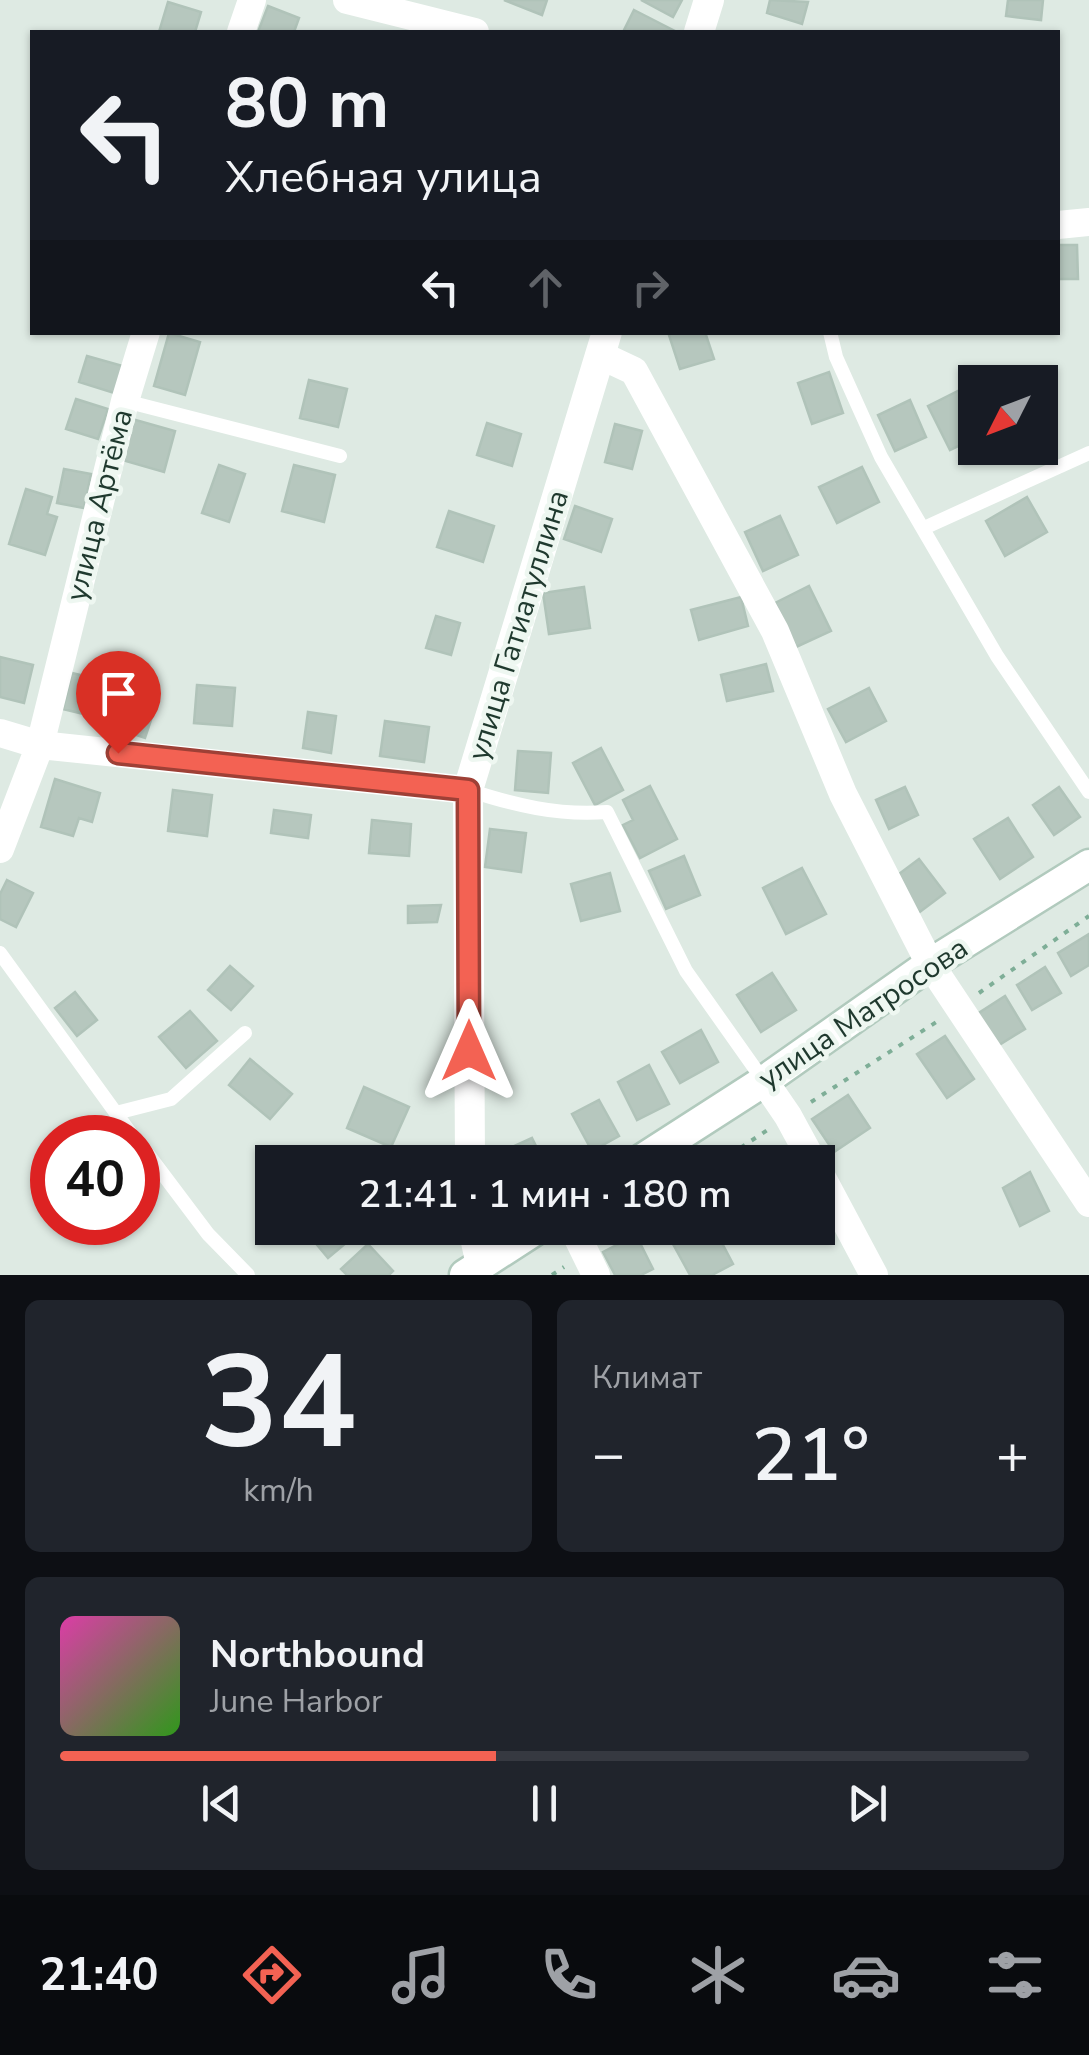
<!DOCTYPE html>
<html lang="ru">
<head>
<meta charset="utf-8">
<style>
	body { margin:0; font-family:"Nunito Sans",sans-serif; background:#20242c; color:#f1f3f6; height:100vh; display:flex; flex-direction:column; font-size:38px; white-space:nowrap }
	* { box-sizing:border-box; margin:0 }
	p { font-size:32px; color:#9ea1a6 }
	.icon { flex:none; width:55px; height:55px; fill:none; stroke:currentColor; stroke-width:2; stroke-linecap:round; stroke-linejoin:round }
	.map { position:relative; height:1275px; overflow:hidden }
	.drawer { display:flex; flex-direction:column; gap:25px; padding:25px; background:#0d0f14; flex:1 }
	.drawer>* { flex:none }
	.guide { position:absolute; left:30px; top:30px; width:1030px; height:305px; border-radius:0px; box-shadow:0 2px 8px #0004; background:#171b24; color:#f1f3f6; overflow:hidden }
	.needle { width:65px; rotate:228deg }
	.tools { position:absolute; left:958px; top:365px; display:grid; gap:20px }
	.tools a { display:grid; place-items:center; width:100px; height:100px; border-radius:0px; background:#171b24; box-shadow:0 2px 8px #0004; font-size:50px }
	.speed { position:absolute; left:30px; top:1115px; display:flex; gap:20px; font-size:50px; font-weight:700; text-align:center }
	.speed>* { display:grid; place-content:center; width:130px; height:130px; border-radius:50%; background:#171b24; box-shadow:0 2px 8px #0004; line-height:1 }
	.speed .limit { border:15px solid #d22; background:#fff; color:#111 }
	.pin { position:absolute; display:grid; place-items:center; width:85px; height:85px; color:#fff; margin:-102px -42px; border-radius:50% 50% 50% 0; rotate:-45deg; box-shadow:0 0 10px #0007 }
	.pin .icon { rotate:45deg }
	.me { position:absolute; width:110px; margin:-55px; rotate:0deg; stroke-linejoin:round; filter:drop-shadow(0 0 8px #0008) }
	.turn { display:flex; align-items:center; gap:35px; height:210px; padding:0 30px; font-size:45px }
	.turn .icon { width:130px; height:130px; stroke-width:2.5 }
	.turn b { display:block; font-size:70px; line-height:85px }
	.lanes { display:flex; align-items:center; height:95px; padding:0 30px; background:#0003; justify-content:center; gap:50px; direction:ltr }
	.lanes .off { opacity:.35 }
	.big { font-size:75px; font-weight:600; line-height:1.1 }
	.drawer .widget { flex:1; display:flex; flex-direction:column; justify-content:center; gap:15px; min-width:0; padding:0 35px; border-radius:15px; background:#20242c }
	.drawer .dial { align-items:center; gap:0 }
	.dial b { font-size:130px; line-height:1 }
	.song { display:flex; align-items:center; gap:30px }
	.cover { width:120px; height:120px; border-radius:15px; background:linear-gradient(135deg,hsl(320 70% 55%),hsl(110 70% 35%)) }
	.played { height:10px; border-radius:5px; background:linear-gradient(90deg,#f36253 45%,#363941 45%) }
	.keys { display:flex; justify-content:space-around; direction:ltr }
	.heat { display:flex; justify-content:space-between; align-items:center; font-size:55px; direction:ltr }
	.drawer .tiles { flex:1; display:grid; gap:25px; grid-template-columns:1fr 1fr }
	.widget:last-child { grid-column:span 2 }
	.trip { position:absolute; left:255px; top:1145px; width:580px; height:100px; border-radius:0px; background:#171b24; box-shadow:0 2px 8px #0004; font-weight:600; line-height:100px; text-align:center }
	.menu { display:flex; height:160px; justify-content:space-around; align-items:center; background:#090b0e; color:#9ea1a6 }
	.menu .icon { width:70px; height:70px }
	.menu .selected { color:#f36253 }
	.menu b { font-size:45px; color:#f1f3f6 }
	.map>svg:first-child { display:block }
	.building { fill:#b6c7be; stroke:#b0c3b9; stroke-width:2.5 }
	.lines { fill:none; stroke-linecap:round; stroke-linejoin:round }
	.secondary-casing { stroke:#b1cabd; stroke-width:35 }
	.path { stroke:#7eae97; stroke-width:4; stroke-dasharray:5 8; stroke-linecap:butt }
	.service { stroke:#fff; stroke-width:14 }
	.minor { stroke:#fff; stroke-width:28 }
	.tertiary { stroke:#fff; stroke-width:30 }
	.secondary { stroke:#fff; stroke-width:30 }
	.route-casing { stroke:#9e4036; stroke-width:25 }
	.route { stroke:#f36253; stroke-width:18 }
	.labels { text-anchor:middle; stroke-width:9; stroke-linejoin:round; paint-order:stroke }
	.street-label { font-size:30px; fill:#1f392e; stroke:#eef7f1 }
</style>
</head>
<body>
<div class="map">
<svg width="1089" height="1275" viewBox="0 0 1089 1275">
	<rect width="100%" height="100%" fill="#deeae3"/>
	<path class="building" d="M504 0H547L542 15Z
		M641 0H682L673 17Z
		M770 0 808 2 802 24 767 13Z
		M1008 0H1043L1041 20 1006 16Z
		M168 2 201 12 195 32H159Z
		M268 6 299 18 294 32H258Z
		M634 10 677 32H623Z
		M1058 245H1077L1078 279H1058Z
		M668 332H705L714 359 680 369Z
		M169 333 200 342 185 395 154 386Z
		M87 356 123 366 114 393 79 382Z
		M829 372 843 413 812 424 798 383Z
		M309 380 347 389 338 427 300 418Z
		M960 390 975 420V438L950 450 928 406Z
		M76 399 108 409 98 439 66 429Z
		M910 400 926 437 895 451 878 415Z
		M1040 415 1054 448 1023 461 1017 448H1040Z
		M132 419 175 431 164 472 122 460Z
		M487 423 521 434 512 466 477 455Z
		M615 424 642 431 632 469 605 462Z
		M219 465 245 474 229 522 202 513Z
		M294 465 335 475 324 522 282 511Z
		M862 467 879 502 837 523 819 487Z
		M64 469 91 474 84 508 57 503Z
		M26 489 52 497 47 514 57 517 45 555 9 544Z
		M1027 497 1047 532 1005 556 986 521Z
		M575 506 612 519 601 552 564 539Z
		M449 511 494 526 483 562 437 547Z
		M780 516 798 555 763 571 745 532Z
		M809 586 831 631 796 647 775 603Z
		M584 587 590 628 549 634 543 593Z
		M741 597 748 626 699 640 691 610Z
		M436 616 460 623 451 655 426 648Z
		M0 657 33 665 24 703 0 697Z
		M766 664 773 691 727 701 721 675Z
		M72 673 109 682 100 718 63 709Z
		M197 685 235 688 232 726 194 723Z
		M869 688 886 721 846 742 828 709Z
		M130 693 157 702 145 738 118 729Z
		M308 712 336 716 331 753 303 748Z
		M385 721 429 727 424 762 380 756Z
		M601 748 623 790 595 805 573 763Z
		M518 751 551 753 548 793 515 790Z
		M55 779 100 793 92 822 79 818 73 836 41 827Z
		M650 786 677 839 640 858 623 825 633 820 623 800Z
		M905 787 918 815 889 829 876 800Z
		M1059 787 1080 817 1054 835 1033 805Z
		M173 790 212 795 207 836 168 831Z
		M274 810 311 815 308 838 271 833Z
		M1008 818 1033 857 1000 879 974 839Z
		M372 820 411 824 409 856 369 853Z
		M490 829 526 833 521 872 485 867Z
		M684 856 700 895 666 909 649 871Z
		M919 859 945 893 917 914 891 880Z
		M802 868 826 914 786 934 763 888Z
		M610 873 620 911 581 921 571 884Z
		M7 880 33 893 16 927 0 919V894Z
		M441 905 437 922 408 923V906Z
		M1089 934V965L1071 976 1058 953Z
		M230 966 253 986 231 1010 208 990Z
		M1045 967 1061 993 1032 1010 1017 985Z
		M772 973 796 1010 761 1032 737 995Z
		M75 992 97 1020 77 1036 55 1008Z
		M1005 996 1025 1029 991 1050 971 1018Z
		M190 1011 217 1041 186 1068 159 1037Z
		M701 1030 718 1062 680 1083 662 1052Z
		M945 1036 974 1079 947 1098 917 1054Z
		M250 1059 292 1094 270 1119 229 1085Z
		M649 1065 669 1104 637 1120 618 1082Z
		M364 1087 409 1107 391 1147 347 1128Z
		M848 1095 870 1128 834 1152 812 1119Z
		M599 1100 619 1136 592 1151 572 1114Z
		M532 1138 544 1162H506L501 1152Z
		M1030 1172 1049 1211 1020 1226 1003 1188Z
		M303 1228H356L359 1232 328 1258Z
		M377 1228H409L400 1241Z
		M703 1228H714L733 1264 712 1275H690L673 1244Z
		M636 1235 653 1269 641 1275H615L603 1252Z
		M368 1244 393 1271 389 1275H347L341 1269Z"/>
	<g class="lines">
		<defs>
			<path id="secondary" d="M638 1162 764 1081 930 964 1089 865
				M465 1275 538 1228"/>
		</defs>
		<use href="#secondary" class="secondary-casing"/>
		<path class="path" d="M979 993 1089 916
			M811 1102 938 1021
			M719 1162 769 1129
			M606 1239 623 1228
			M552 1275 564 1267"/>
		<path class="service" d="M830 332 836 357 881 457 997 656 1089 792
			M125 401 340 456
			M924 528 1089 453
			M468 790C514 805 558 816 607 812L686 971 763 1080
			M0 953 134 1138
			M116 1113 171 1099 245 1033
			M138 1141 208 1234 248 1275"/>
		<path class="minor" d="M347 0 475 32
			M241 32 252 0
			M1058 225 1089 222
			M600 355 634 371 775 631 843 794 930 964 1089 1203
			M0 733 40 745 468 790
			M0 849 40 745 125 401 146 332
			M764 1081 788 1116 813 1162
			M818 1170 874 1275
			M573 1228 596 1275"/>
		<path class="tertiary" d="M699 32 709 0
			M470 1162 468 790 607 332
			M473 1228 481 1265"/>
		<use href="#secondary" class="secondary"/>
	</g>
	<g class="lines">
		<defs>
			<path id="route" d="M118 753 468 790 469 1051"/>
		</defs>
		<use href="#route" class="route-casing"/>
		<use href="#route" class="route"/>
	</g>
	<g class="labels">
		<g class="street-label">
			<text transform="translate(99 505) rotate(-76)" y="10">улица Артёма</text>
			<text transform="translate(518 625) rotate(-73)" y="10">улица Гатиатуллина</text>
			<text transform="translate(863 1013) rotate(-34)" y="10">улица Матросова</text>
		</g>
	</g>
</svg>
<div class="tools">
<a><svg class="needle" viewBox="-14 -14 28 28"><path d="M0-13l5 13h-10z" fill="#e53935"/><path d="M0 13l5-13h-10z" fill="#9ea1a6"/></svg></a>
</div>
<div class="speed"><div class="limit">40</div></div>
<div class="pin" style="left:118px;top:753px;background:#d93025"><svg class="icon" aria-label="arrive" viewBox="0 0 24 24"><path d="M6 21V4h12l-3 4 3 4H6"/></svg></div>
<svg class="me" style="left:469px;top:1051px" viewBox="-20 -20 40 40"><path d="M0-17L14 15 0 8-14 15z" fill="#f36253" stroke="#fff" stroke-width="4"/></svg>
<div class="trip">21:41 · 1 мин · 180 m</div>
<div class="guide">
<div class="turn"><svg class="icon" aria-label="left" viewBox="0 0 24 24"><path d="M17 20v-9H6M10 6l-5 5 5 5"/></svg><div><b>80 m</b>Хлебная улица</div></div>
<div class="lanes"><svg class="icon" aria-label="left" viewBox="0 0 24 24"><path d="M17 20v-9H6M10 6l-5 5 5 5"/></svg><svg class="icon off" aria-label="ahead" viewBox="0 0 24 24"><path d="M12 20V5M6 11l6-6 6 6"/></svg><svg class="icon off" aria-label="right" viewBox="0 0 24 24"><path d="M7 20v-9h11M14 6l5 5-5 5"/></svg></div>
</div>
</div>
<section class="drawer">
<div class="tiles">
<div class="widget dial"><b>34</b><p>km/h</p></div>
<div class="widget"><p>Климат</p>
<div class="heat"><a>−</a><b class="big">21°</b><a>+</a></div>
</div>
<div class="widget">
<div class="song"><i class="cover"></i><div><b>Northbound</b><p>June Harbor</p></div></div>
<div class="played"></div>
<div class="keys"><svg class="icon" aria-label="previous" viewBox="0 0 24 24"><path d="M18 5L8 12l10 7zM5 5v14"/></svg><svg class="icon" aria-label="pause" viewBox="0 0 24 24"><path d="M8 5v14M16 5v14"/></svg><svg class="icon" aria-label="next" viewBox="0 0 24 24"><path d="M6 5l10 7-10 7zM19 5v14"/></svg></div>
</div>
</div>
</section>
<nav class="menu">
<b>21:40</b>
<svg class="icon selected" aria-label="directions" viewBox="0 0 24 24"><path d="M12 3l9 9-9 9-9-9zM9 14v-3h6M13 9l2 2-2 2"/></svg>
<svg class="icon" aria-label="music" viewBox="0 0 24 24"><path d="M9 18V5l10-2v13"/><circle cx="6" cy="18" r="3"/><circle cx="16" cy="16" r="3"/></svg>
<svg class="icon" aria-label="phone" viewBox="0 0 24 24"><path d="M5 4h4l2 5-3 2q2 4 5 5l2-3 5 2v4C11 20 4 13 5 4z"/></svg>
<svg class="icon" aria-label="climate" viewBox="0 0 24 24"><path d="M12 3v18M4 7l16 10M4 17L20 7"/></svg>
<svg class="icon" aria-label="car" viewBox="0 0 24 24"><path d="M5 17H2v-5l4-1 3-4h7l3 4 3 1v5h-3M9 17h6M6 11h13"/><circle cx="7" cy="17" r="2"/><circle cx="17" cy="17" r="2"/></svg>
<svg class="icon" aria-label="filters" viewBox="0 0 24 24"><path d="M4 7h16M4 17h16"/><circle cx="9" cy="7" r="2"/><circle cx="15" cy="17" r="2"/></svg>
</nav>
</body>
</html>
